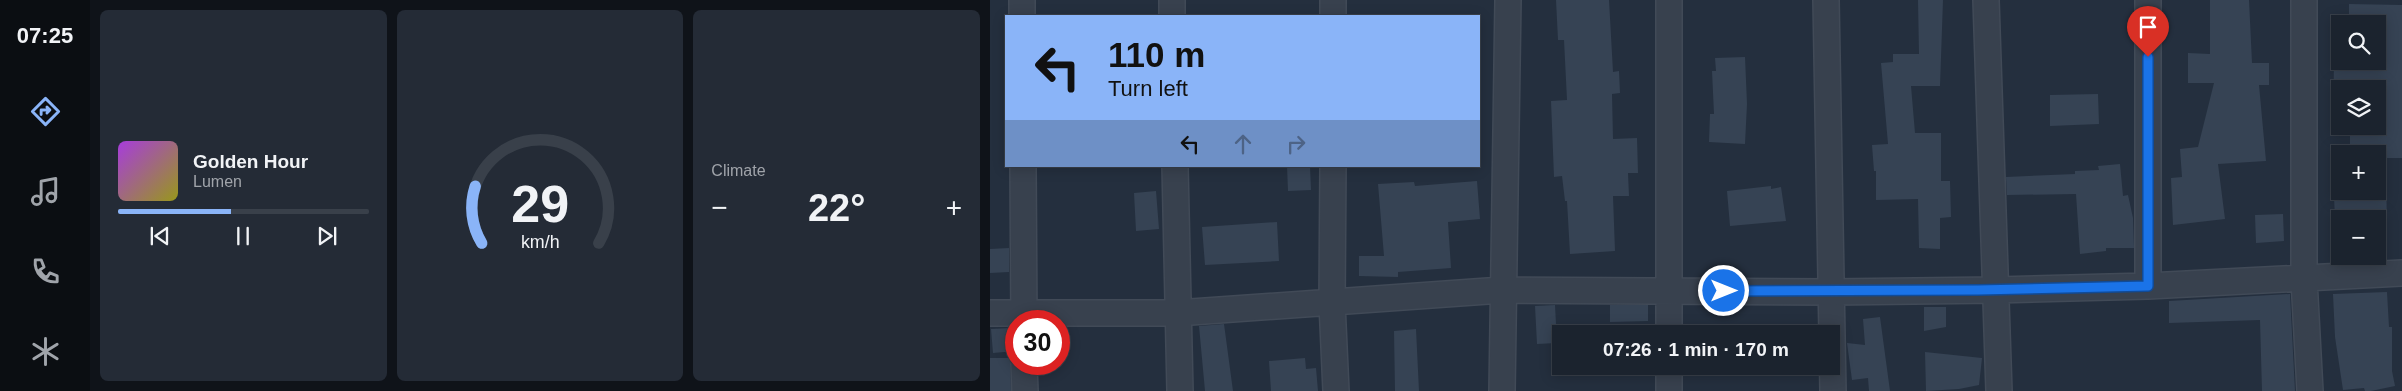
<!DOCTYPE html>
<html lang="en">
<head>
<meta charset="utf-8">
<style>
	body { margin:0; font-family:Arial,sans-serif; background:#242b36; color:#f1f3f6; height:100vh; display:flex; flex-direction:column; font-size:19px; white-space:nowrap }
	* { box-sizing:border-box; margin:0 }
	p { font-size:16px; color:#a0a4aa }
	.icon { flex:none; width:28px; height:28px; fill:none; stroke:currentColor; stroke-width:2; stroke-linecap:round; stroke-linejoin:round }
	.map { position:relative; flex:1; overflow:hidden }
	.panel { display:flex; flex-direction:column; gap:10px; padding:10px; background:#0f1319; width:900px }
	.panel>* { flex:none }
	.hud { position:absolute; left:15px; top:15px; width:475px; height:152px; border-radius:0px; box-shadow:0 2px 12px #0003,0 0 0 1px #39404a; background:#8ab4f8; color:#111; overflow:hidden }
	.buttons { position:absolute; left:1341px; top:15px; display:grid; gap:10px }
	.buttons a { display:grid; place-items:center; width:55px; height:55px; border-radius:0px; background:#1b232e; box-shadow:0 2px 12px #0003,0 0 0 1px #39404a; font-size:25px }
	.speed { position:absolute; left:15px; top:310px; display:flex; gap:10px; font-size:25px; font-weight:700; text-align:center }
	.speed>* { display:grid; place-content:center; width:65px; height:65px; border-radius:50%; background:#1b232e; box-shadow:0 2px 12px #0003,0 0 0 1px #39404a; line-height:1 }
	.speed .limit { border:8px solid #d22; background:#fff; color:#111 }
	.pin { position:absolute; display:grid; place-items:center; width:42px; height:42px; color:#fff; margin:-51px -21px; border-radius:50% 50% 50% 0; rotate:-45deg; box-shadow:0 0 5px #0007 }
	.pin .icon { rotate:45deg }
	.me { position:absolute; width:55px; margin:-28px; rotate:90deg; stroke-linejoin:round; filter:drop-shadow(0 0 4px #0008) }
	.turn { display:flex; align-items:center; gap:18px; height:105px; padding:0 20px; font-size:22px }
	.turn .icon { width:65px; height:65px; stroke-width:2.5 }
	.turn b { display:block; font-size:35px; line-height:42px }
	.lanes { display:flex; align-items:center; height:48px; padding:0 20px; background:#0003; justify-content:center; gap:25px; direction:ltr }
	.lanes .off { opacity:.35 }
	.big { font-size:38px; font-weight:700; line-height:1.1 }
	.panel .tile { flex:1; display:flex; flex-direction:column; justify-content:center; gap:8px; min-width:0; padding:0 18px; border-radius:8px; background:#242b36 }
	.panel .dial { align-items:center; gap:0 }
	.dial svg { height:130px; overflow:visible; fill:none; stroke:#39404a; stroke-width:7; stroke-linecap:round; text-anchor:middle }
	.dial text { fill:#f1f3f6; stroke:none }
	.song { display:flex; align-items:center; gap:15px }
	.cover { width:60px; height:60px; border-radius:8px; background:linear-gradient(135deg,hsl(280 70% 55%),hsl(60 70% 35%)) }
	.played { height:5px; border-radius:2px; background:linear-gradient(90deg,#8ab4f8 45%,#39404a 45%) }
	.keys { display:flex; justify-content:space-around; direction:ltr }
	.heat { display:flex; justify-content:space-between; align-items:center; font-size:28px; direction:ltr }
	.panel .tiles { flex:1; display:grid; gap:10px; grid-template-columns:repeat(3,1fr) }
	.trip { position:absolute; left:562px; top:325px; width:288px; height:50px; border-radius:0px; background:#1b232e; box-shadow:0 2px 12px #0003,0 0 0 1px #39404a; font-weight:700; line-height:50px; text-align:center }
	main { display:flex; flex:1; min-height:0 }
	.menu { display:flex; flex-direction:column; width:90px; justify-content:space-around; align-items:center; background:#0b0e12; color:#a0a4aa }
	.menu .icon { width:35px; height:35px }
	.menu .active { color:#8ab4f8 }
	.menu b { font-size:22px; color:#f1f3f6 }
	.map>svg:first-child { display:block }
	.building { fill:#364354; fill-rule:evenodd }
	.lines { fill:none; stroke-linecap:round; stroke-linejoin:round }
	.minor-casing { stroke:#414a57; stroke-width:28 }
	.minor { stroke:#38414e; stroke-width:25 }
	.route-casing { stroke:#114b97; stroke-width:12 }
	.route { stroke:#1a73e8; stroke-width:9 }
</style>
</head>
<body>
<main>
<nav class="menu">
<b>07:25</b>
<svg class="icon active" aria-label="directions" viewBox="0 0 24 24"><path d="M12 3l9 9-9 9-9-9zM9 14v-3h6M13 9l2 2-2 2"/></svg>
<svg class="icon" aria-label="music" viewBox="0 0 24 24"><path d="M9 18V5l10-2v13"/><circle cx="6" cy="18" r="3"/><circle cx="16" cy="16" r="3"/></svg>
<svg class="icon" aria-label="phone" viewBox="0 0 24 24"><path d="M5 4h4l2 5-3 2q2 4 5 5l2-3 5 2v4C11 20 4 13 5 4z"/></svg>
<svg class="icon" aria-label="climate" viewBox="0 0 24 24"><path d="M12 3v18M4 7l16 10M4 17L20 7"/></svg>
</nav>
<section class="panel">
<div class="tiles">
<div class="tile">
<div class="song"><i class="cover"></i><div><b>Golden Hour</b><p>Lumen</p></div></div>
<div class="played"></div>
<div class="keys"><svg class="icon" aria-label="previous" viewBox="0 0 24 24"><path d="M18 5L8 12l10 7zM5 5v14"/></svg><svg class="icon" aria-label="pause" viewBox="0 0 24 24"><path d="M8 5v14M16 5v14"/></svg><svg class="icon" aria-label="next" viewBox="0 0 24 24"><path d="M6 5l10 7-10 7zM19 5v14"/></svg></div>
</div>
<div class="tile dial"><svg viewBox="0 0 100 80">
<path d="M14 69A42 42 0 1 1 86 69"/>
<path d="M14 69A42 42 0 0 1 10 34" stroke="#8ab4f8"/>
<text x="50" y="56" font-size="32" font-weight="700">29</text>
<text x="50" y="72" font-size="11">km/h</text>
</svg></div>
<div class="tile"><p>Climate</p>
<div class="heat"><a>−</a><b class="big">22°</b><a>+</a></div>
</div>
</div>
</section>
<div class="map">
<svg width="1412" height="391" viewBox="0 0 1412 391">
	<rect width="100%" height="100%" fill="#242f3e"/>
	<path class="building" d="M566 0H619L623 72 629 71 630 93 622 94 623 139 647 138 648 173H638L639 196H623L625 251 580 254 577 201H575L572 176 564 177 561 101 577 100 574 40H568Z
		M928 0H953L950 86H921L925 133H951V181H960L961 217 950 218V249L929 248 928 199 886 200V171H884L882 145 898 144 891 63 903 62V54H929Z
		M1220 0H1259L1262 63H1279V85H1269L1276 161 1228 164 1235 219 1183 225 1181 178 1192 177 1190 149 1208 147 1224 83H1198V53L1220 54Z
		M1359 4 1412 5V158H1396L1397 236H1388V219H1350V238H1346L1343 177H1350V191H1388V154H1360V136H1343L1344 57H1350V61H1388V24H1359ZM1350 89H1388V126H1350Z
		M755 57 757 104 755 144 719 142 720 114H724L722 71H726L725 58Z
		M1108 94 1109 124 1060 126V95Z
		M1130 164 1133 196 1138 195 1143 218 1144 248H1116V251L1090 254 1086 194 1017 195 1016 177 1085 174V171L1109 170 1108 166Z
		M297 166H320L321 190 298 191Z
		M487 181 490 219 458 222 461 268 408 272V277L369 276V256H394L388 184 424 182 425 186Z
		M781 186V189L791 187 796 221 740 226 737 191Z
		M166 191 169 229 146 231 144 193Z
		M1293 214 1294 241 1266 243 1265 215Z
		M287 222 289 261 215 265 212 227Z
		M19 248V272L0 273V249Z
		M1397 292 1399 327H1402V371L1405 386 1381 391H1375L1374 388 1353 390 1345 337 1343 294Z
		M1300 294 1305 391H1272L1270 320 1179 323V301Z
		M565 305 567 343 547 344 545 306Z
		M620 305H658V321L620 322Z
		M934 307H956V327L934 331Z
		M890 317 900 391H879L878 378 862 380 857 343 875 345 873 319Z
		M234 324 243 391H215L209 326Z
		M21 328 24 331 26 351 3 353 1 329Z
		M426 329 429 391H405L404 331Z
		M935 352 992 358 989 385 969 389 936 391Z
		M0 358H20L21 391H0Z
		M315 358 316 369 326 368 328 391H281L279 361Z"/>
	<g class="lines">
		<defs>
			<path id="minor" d="M32 0V16
				M182 0V16
				M679 0V334
				M836 0 843 391
				M996 0 1009 391
				M1158 0V286
				M1314 0V279L1320 391
				M343 16V0
				M33 166 34 321
				M185 166 190 391
				M343 166 342 303 346 391
				M0 313H187L512 290 843 292 1006 290 1158 286 1412 273
				M34 364 35 391
				M512 391 518 0
				M679 391V366"/>
		</defs>
		<use href="#minor" class="minor-casing"/>
		<use href="#minor" class="minor"/>
	</g>
	<g class="lines">
		<defs>
			<path id="route" d="M734 291 988 290 1158 286V57"/>
		</defs>
		<use href="#route" class="route-casing"/>
		<use href="#route" class="route"/>
	</g>
</svg>
<div class="buttons">
<a><svg class="icon" aria-label="search" viewBox="0 0 24 24"><circle cx="10" cy="10" r="6"/><path d="M15 15l6 6"/></svg></a>
<a><svg class="icon" aria-label="layers" viewBox="0 0 24 24"><path d="M12 4l9 5-9 5-9-5zM3 14l9 5 9-5"/></svg></a>
<a>+</a>
<a>−</a>
</div>
<div class="speed"><div class="limit">30</div></div>
<div class="pin" style="left:1158px;top:57px;background:#d93025"><svg class="icon" aria-label="arrive" viewBox="0 0 24 24"><path d="M6 21V4h12l-3 4 3 4H6"/></svg></div>
<svg class="me" style="left:734px;top:291px" viewBox="-20 -20 40 40"><circle r="17" fill="#1a73e8" stroke="#fff" stroke-width="3"/><path d="M0-11L8 9 0 5-8 9z" fill="#fff"/></svg>
<div class="trip">07:26 · 1 min · 170 m</div>
<div class="hud">
<div class="turn"><svg class="icon" aria-label="left" viewBox="0 0 24 24"><path d="M17 20v-9H6M10 6l-5 5 5 5"/></svg><div><b>110 m</b>Turn left</div></div>
<div class="lanes"><svg class="icon" aria-label="left" viewBox="0 0 24 24"><path d="M17 20v-9H6M10 6l-5 5 5 5"/></svg><svg class="icon off" aria-label="ahead" viewBox="0 0 24 24"><path d="M12 20V5M6 11l6-6 6 6"/></svg><svg class="icon off" aria-label="right" viewBox="0 0 24 24"><path d="M7 20v-9h11M14 6l5 5-5 5"/></svg></div>
</div>
</div>
</main>
</body>
</html>
